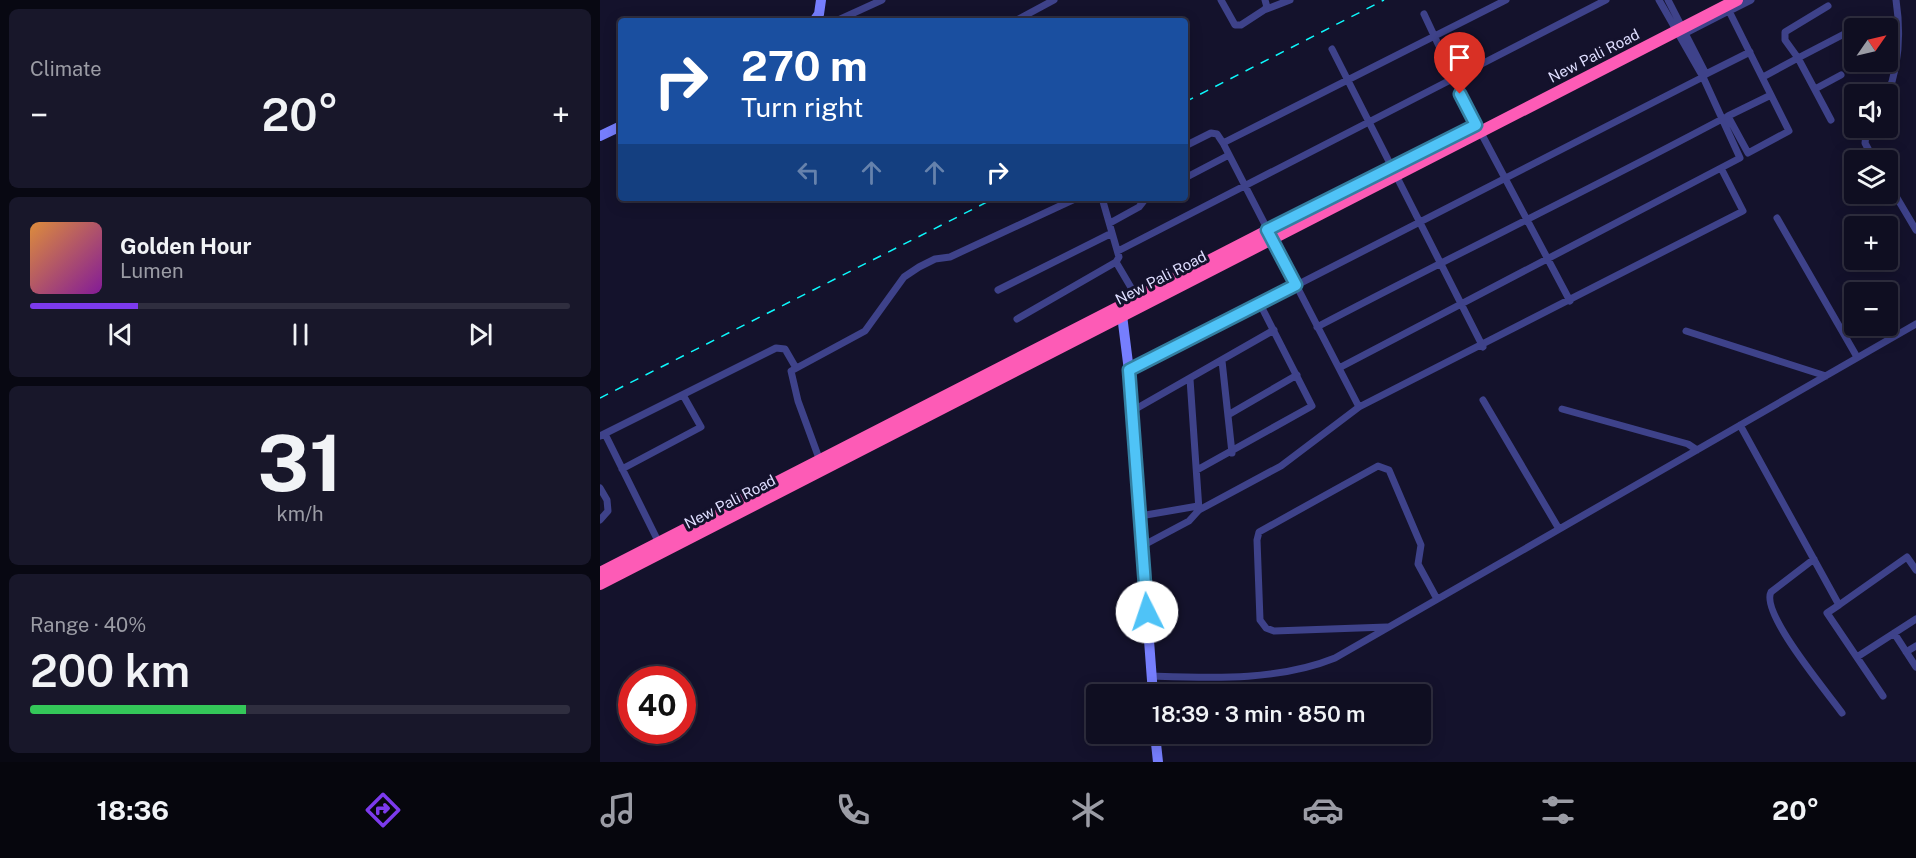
<!DOCTYPE html>
<html lang="en">
<head>
<meta charset="utf-8">
<style>
	body { margin:0; font-family:"Public Sans",sans-serif; background:#18172a; color:#f1f3f6; height:100vh; display:flex; flex-direction:column; font-size:22px; white-space:nowrap }
	* { box-sizing:border-box; margin:0 }
	p { font-size:20px; color:#9b9ca5 }
	.icon { flex:none; width:33px; height:33px; fill:none; stroke:currentColor; stroke-width:2; stroke-linecap:round; stroke-linejoin:round }
	.map { position:relative; flex:1; overflow:hidden }
	.drawer { display:flex; flex-direction:column; gap:9px; padding:9px; background:#080812; width:600px }
	.drawer>* { flex:none }
	.banner { position:absolute; left:18px; top:18px; width:570px; height:183px; border-radius:6px; box-shadow:0 3px 15px #0003,0 0 0 2px #2f2e3f; background:#1a4fa0; color:#fff; overflow:hidden }
	.needle { width:39px; rotate:56deg }
	.buttons { position:absolute; left:1244px; top:18px; display:grid; gap:12px }
	.buttons a { display:grid; place-items:center; width:54px; height:54px; border-radius:6px; background:#0f0e21; box-shadow:0 3px 15px #0003,0 0 0 2px #2f2e3f; font-size:30px }
	.speed { position:absolute; left:18px; top:666px; display:flex; gap:12px; font-size:30px; font-weight:700; text-align:center }
	.speed>* { display:grid; place-content:center; width:78px; height:78px; border-radius:50%; background:#0f0e21; box-shadow:0 3px 15px #0003,0 0 0 2px #2f2e3f; line-height:1 }
	.speed .limit { border:9px solid #d22; background:#fff; color:#111 }
	.pin { position:absolute; display:grid; place-items:center; width:51px; height:51px; color:#fff; margin:-62px -26px; border-radius:50% 50% 50% 0; rotate:-45deg; box-shadow:0 0 6px #0007 }
	.pin .icon { rotate:45deg }
	.me { position:absolute; width:66px; margin:-33px; rotate:356deg; stroke-linejoin:round; filter:drop-shadow(0 0 4px #0008) }
	.turn { display:flex; align-items:center; gap:21px; height:126px; padding:0 24px; font-size:27px }
	.turn .icon { width:78px; height:78px; stroke-width:2.5 }
	.turn b { display:block; font-size:42px; line-height:51px }
	.lanes { display:flex; align-items:center; height:57px; padding:0 24px; background:#0003; justify-content:center; gap:30px; direction:ltr }
	.lanes .off { opacity:.35 }
	.big { font-size:45px; font-weight:600; line-height:1.1 }
	.drawer .widget { flex:1; display:flex; flex-direction:column; justify-content:center; gap:9px; min-width:0; padding:0 21px; border-radius:9px; background:#18172a }
	.drawer .dial { align-items:center; gap:0 }
	.dial b { font-size:78px; line-height:1 }
	.song { display:flex; align-items:center; gap:18px }
	.cover { width:72px; height:72px; border-radius:9px; background:linear-gradient(135deg,hsl(30 70% 55%),hsl(290 70% 35%)) }
	.played { height:6px; border-radius:3px; background:linear-gradient(90deg,#7c3aed 20%,#2f2e3f 20%) }
	.keys { display:flex; justify-content:space-around; direction:ltr }
	.heat { display:flex; justify-content:space-between; align-items:center; font-size:33px; direction:ltr }
	.charge { height:9px; border-radius:4px; background:linear-gradient(90deg,#34c759 40%,#2f2e3f 0) }
	.trip { position:absolute; left:486px; top:684px; width:345px; height:60px; border-radius:6px; background:#0f0e21; box-shadow:0 3px 15px #0003,0 0 0 2px #2f2e3f; font-weight:600; line-height:60px; text-align:center }
	.tab-bar { display:flex; height:96px; justify-content:space-around; align-items:center; background:#06060d; color:#9b9ca5 }
	.tab-bar .icon { width:42px; height:42px }
	.tab-bar .active { color:#7c3aed }
	.tab-bar b { font-size:27px; color:#f1f3f6 }
	main { display:flex; flex:1; min-height:0 }
	.map>svg:first-child { display:block }
	.lines { fill:none; stroke-linecap:round; stroke-linejoin:round }
	.street { stroke:#3e428a; stroke-width:7 }
	.secondary { stroke:#767efd; stroke-width:10 }
	.highway { stroke:#fd5bb6; stroke-width:12 }
	.rail { stroke:#0df8fc; stroke-width:1.5; stroke-dasharray:9 8; stroke-linecap:butt }
	.route-casing { stroke:#337fa1; stroke-width:15 }
	.route { stroke:#4fc3f7; stroke-width:10 }
	.labels { text-anchor:middle; stroke-width:6; stroke-linejoin:round; paint-order:stroke }
	.street-label { font-size:15px; fill:#dfdeff; stroke:#14122c }
</style>
</head>
<body>
<main>
<section class="drawer">
<div class="widget"><p>Climate</p>
<div class="heat"><a>−</a><b class="big">20°</b><a>+</a></div>
</div>
<div class="widget">
<div class="song"><i class="cover"></i><div><b>Golden Hour</b><p>Lumen</p></div></div>
<div class="played"></div>
<div class="keys"><svg class="icon" aria-label="previous" viewBox="0 0 24 24"><path d="M18 5L8 12l10 7zM5 5v14"/></svg><svg class="icon" aria-label="pause" viewBox="0 0 24 24"><path d="M8 5v14M16 5v14"/></svg><svg class="icon" aria-label="next" viewBox="0 0 24 24"><path d="M6 5l10 7-10 7zM19 5v14"/></svg></div>
</div>
<div class="widget dial"><b>31</b><p>km/h</p></div>
<div class="widget"><p>Range · 40%</p><b class="big">200 km</b><div class="charge"></div></div>
</section>
<div class="map">
<svg width="1316" height="762" viewBox="0 0 1316 762">
	<rect width="100%" height="100%" fill="#14122c"/>
	<g class="lines">
		<path class="street" d="M621 0 635 25H641L664 10 667 7 665 0
			M1068 0 1104 70
			M1228 6 1185 32V40L1198 58 1248 32
			M664 10 690 0
			M1129 11 1151 0
			M824 14 876 125
			M236 21 282 0
			M415 21 454 0
			M1086 33 1129 11 1189 131 1148 153 1130 120
			M732 49 883 347
			M1106 74 1150 52
			M1163 77 1198 58 1231 120
			M1215 89 1241 75
			M1287 96C1300 64 1301 33 1296 0
			M1128 116 1171 95
			M1267 128 1265 143 1274 160
			M880 131 970 301
			M585 146 611 133 617 134 623 143
			M585 178 629 155
			M1287 181 1316 230
			M502 198 519 257 516 262 536 296
			M1177 218 1257 357
			M510 223 539 207 546 198
			M518 251 1006 0
			M398 290 512 233
			M417 319 516 262
			M717 327C852 256 989 190 1124 118
			M1086 331 1226 376
			M622 361 632 453
			M739 368 1140 158 1103 77 1059 0
			M529 371 1103 77
			M590 379 599 510
			M883 400 959 529
			M759 407 623 143 906 0
			M962 409 1088 444 1097 450
			M532 411 674 330
			M628 415 697 375
			M1140 425 1239 605 1307 557 1316 570
			M5 434 59 543
			M0 436 176 348 185 349 196 368
			M220 461 198 401 191 371 265 331 304 277 319 267 335 259 350 257 477 198
			M22 469 101 427 83 395
			M597 470 712 406 660 304
			M0 488 7 500 8 511 0 520
			M540 516 598 506
			M542 546 589 521 599 510 681 466 759 407 1143 211 1122 170
			M1214 559 1171 592C1160 613 1228 693 1242 713
			M1239 605 1227 613 1283 696
			M787 627 674 631 666 628 660 620 657 540 659 532 778 466 789 470 821 545 818 564 837 599
			M1294 633 1316 667
			M1306 652 1316 646
			M1257 657 1316 619
			M552 676C613 678 678 681 735 658L1316 324"/>
		<path class="secondary" d="M214 21 219 14 221 0
			M0 136 21 126
			M522 315 529 371 553 694
			M555 734 558 762"/>
		<path class="highway" d="M0 573 835 145
			M0 584 1137 0"/>
		<path class="rail" d="M585 102 784 0
			M0 398 395 198"/>
	</g>
	<g class="lines">
		<defs>
			<path id="route" d="M547 612 529 370 696 285 667 230 876 125 860 94"/>
		</defs>
		<use href="#route" class="route-casing"/>
		<use href="#route" class="route"/>
	</g>
	<g class="labels">
		<g class="street-label">
			<text transform="translate(994 56) rotate(-27)" y="5">New Pali Road</text>
			<text transform="translate(561 278) rotate(-27)" y="5">New Pali Road</text>
			<text transform="translate(130 502) rotate(-27)" y="5">New Pali Road</text>
		</g>
	</g>
</svg>
<div class="buttons">
<a><svg class="needle" viewBox="-14 -14 28 28"><path d="M0-13l5 13h-10z" fill="#e53935"/><path d="M0 13l5-13h-10z" fill="#9b9ca5"/></svg></a>
<a><svg class="icon" aria-label="sound" viewBox="0 0 24 24"><path d="M4 9h4l5-4v14l-5-4H4zM17 9q2 3 0 6"/></svg></a>
<a><svg class="icon" aria-label="layers" viewBox="0 0 24 24"><path d="M12 4l9 5-9 5-9-5zM3 14l9 5 9-5"/></svg></a>
<a>+</a>
<a>−</a>
</div>
<div class="speed"><div class="limit">40</div></div>
<div class="pin" style="left:860px;top:94px;background:#d93025"><svg class="icon" aria-label="arrive" viewBox="0 0 24 24"><path d="M6 21V4h12l-3 4 3 4H6"/></svg></div>
<svg class="me" style="left:547px;top:612px" viewBox="-20 -20 40 40"><circle r="19" fill="#fff"/><path d="M0-13L10 11 0 6-10 11z" fill="#4fc3f7"/></svg>
<div class="trip">18:39 · 3 min · 850 m</div>
<div class="banner">
<div class="turn"><svg class="icon" aria-label="right" viewBox="0 0 24 24"><path d="M7 20v-9h11M14 6l5 5-5 5"/></svg><div><b>270 m</b>Turn right</div></div>
<div class="lanes"><svg class="icon off" aria-label="left" viewBox="0 0 24 24"><path d="M17 20v-9H6M10 6l-5 5 5 5"/></svg><svg class="icon off" aria-label="ahead" viewBox="0 0 24 24"><path d="M12 20V5M6 11l6-6 6 6"/></svg><svg class="icon off" aria-label="ahead" viewBox="0 0 24 24"><path d="M12 20V5M6 11l6-6 6 6"/></svg><svg class="icon" aria-label="right" viewBox="0 0 24 24"><path d="M7 20v-9h11M14 6l5 5-5 5"/></svg></div>
</div>
</div>
</main>
<nav class="tab-bar">
<b>18:36</b>
<svg class="icon active" aria-label="directions" viewBox="0 0 24 24"><path d="M12 3l9 9-9 9-9-9zM9 14v-3h6M13 9l2 2-2 2"/></svg>
<svg class="icon" aria-label="music" viewBox="0 0 24 24"><path d="M9 18V5l10-2v13"/><circle cx="6" cy="18" r="3"/><circle cx="16" cy="16" r="3"/></svg>
<svg class="icon" aria-label="phone" viewBox="0 0 24 24"><path d="M5 4h4l2 5-3 2q2 4 5 5l2-3 5 2v4C11 20 4 13 5 4z"/></svg>
<svg class="icon" aria-label="climate" viewBox="0 0 24 24"><path d="M12 3v18M4 7l16 10M4 17L20 7"/></svg>
<svg class="icon" aria-label="car" viewBox="0 0 24 24"><path d="M5 17H2v-5l4-1 3-4h7l3 4 3 1v5h-3M9 17h6M6 11h13"/><circle cx="7" cy="17" r="2"/><circle cx="17" cy="17" r="2"/></svg>
<svg class="icon" aria-label="filters" viewBox="0 0 24 24"><path d="M4 7h16M4 17h16"/><circle cx="9" cy="7" r="2"/><circle cx="15" cy="17" r="2"/></svg>
<b>20°</b>
</nav>
</body>
</html>
